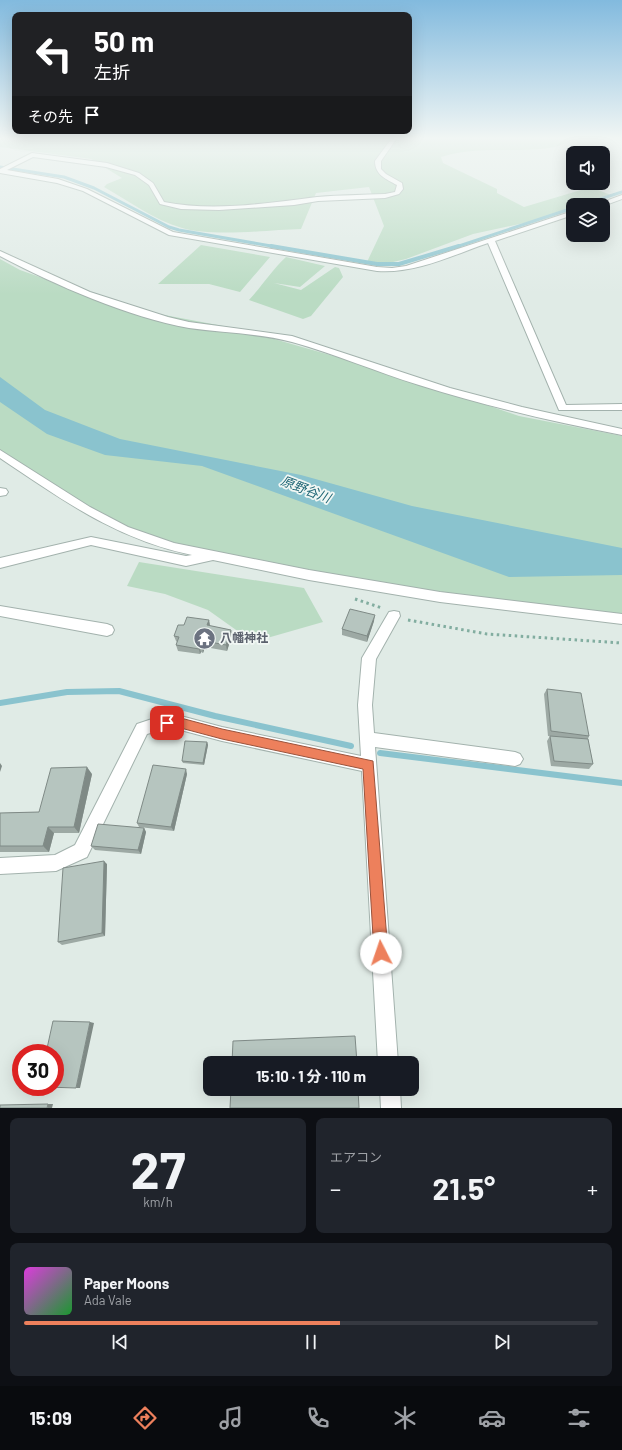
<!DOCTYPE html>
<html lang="ja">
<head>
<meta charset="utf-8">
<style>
	body { margin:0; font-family:Barlow,"Noto Sans JP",sans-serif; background:#20242c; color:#f1f3f6; height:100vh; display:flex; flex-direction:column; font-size:15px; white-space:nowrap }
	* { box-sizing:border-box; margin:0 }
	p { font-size:13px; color:#9ea1a6 }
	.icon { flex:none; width:22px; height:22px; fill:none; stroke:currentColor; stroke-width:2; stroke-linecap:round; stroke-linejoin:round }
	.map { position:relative; height:1108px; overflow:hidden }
	.panel { display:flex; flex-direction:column; gap:10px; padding:10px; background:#0d0f14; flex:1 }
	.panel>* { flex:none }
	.top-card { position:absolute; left:12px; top:12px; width:400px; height:122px; border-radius:8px; box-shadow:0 4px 16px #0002; background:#202124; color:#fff; overflow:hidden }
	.controls { position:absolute; left:566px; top:146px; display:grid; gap:8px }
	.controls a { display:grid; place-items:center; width:44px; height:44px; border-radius:8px; background:#171b24; box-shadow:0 4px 16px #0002; font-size:20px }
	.speed { position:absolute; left:12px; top:1044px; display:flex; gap:8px; font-size:20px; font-weight:700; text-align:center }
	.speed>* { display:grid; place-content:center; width:52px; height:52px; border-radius:50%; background:#171b24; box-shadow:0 4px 16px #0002; line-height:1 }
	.speed .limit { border:6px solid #d22; background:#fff; color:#111 }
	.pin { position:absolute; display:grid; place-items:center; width:34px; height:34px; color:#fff; margin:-17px; border-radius:8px; box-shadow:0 2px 6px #0006 }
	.me { position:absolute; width:44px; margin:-22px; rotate:356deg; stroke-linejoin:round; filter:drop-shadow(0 0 3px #0008) }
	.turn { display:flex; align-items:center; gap:14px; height:84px; padding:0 16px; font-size:18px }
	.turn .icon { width:52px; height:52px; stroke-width:2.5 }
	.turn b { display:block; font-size:28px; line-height:34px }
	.then { display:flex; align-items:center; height:38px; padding:0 16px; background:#0003; gap:8px; font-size:15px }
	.big { font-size:30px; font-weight:700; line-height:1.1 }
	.panel .widget { flex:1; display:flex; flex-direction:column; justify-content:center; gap:6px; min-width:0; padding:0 14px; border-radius:8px; background:#20242c }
	.panel .dial { align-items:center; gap:0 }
	.dial b { font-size:52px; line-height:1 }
	.song { display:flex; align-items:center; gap:12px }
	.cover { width:48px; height:48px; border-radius:6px; background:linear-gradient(135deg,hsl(300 70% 55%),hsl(130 70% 35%)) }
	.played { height:4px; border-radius:2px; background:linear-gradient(90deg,#ed805c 55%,#363941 55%) }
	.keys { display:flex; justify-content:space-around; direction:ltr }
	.heat { display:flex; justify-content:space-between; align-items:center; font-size:22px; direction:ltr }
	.panel .tiles { flex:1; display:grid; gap:10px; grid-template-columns:1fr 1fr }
	.widget:last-child { grid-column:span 2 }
	.trip { position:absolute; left:203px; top:1056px; width:216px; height:40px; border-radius:8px; background:#171b24; box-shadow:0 4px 16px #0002; font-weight:700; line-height:40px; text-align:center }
	.tab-bar { display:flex; height:64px; justify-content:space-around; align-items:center; background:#090b0e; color:#9ea1a6 }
	.tab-bar .icon { width:28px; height:28px }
	.tab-bar .current { color:#ed805c }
	.tab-bar b { font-size:18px; color:#f1f3f6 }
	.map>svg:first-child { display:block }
	.green { fill:#badbc3 }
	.water { fill:#8ac3ce }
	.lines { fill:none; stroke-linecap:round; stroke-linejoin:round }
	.stream-far2 { stroke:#8ac3ce; stroke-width:3 }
	.stream-far1 { stroke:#8ac3ce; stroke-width:4 }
	.stream { stroke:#8ac3ce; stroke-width:6 }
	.minor-casing { stroke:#a3b2ad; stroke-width:2 }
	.path { stroke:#82ada0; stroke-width:3; stroke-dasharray:2.5 3.5; stroke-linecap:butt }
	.minor { fill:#fff; fill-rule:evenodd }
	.wall { fill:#9da9a4 }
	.shaded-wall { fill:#7f8a86 }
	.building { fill:#b6c5bf; stroke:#7f8a86 }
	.route { fill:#ed805c; stroke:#9a533c }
	.labels { text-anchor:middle; stroke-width:3.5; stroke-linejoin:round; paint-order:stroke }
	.worship-label { font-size:12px; font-weight:bold; fill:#5b616d; stroke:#f1f7f4; text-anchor:start }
	.water-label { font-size:13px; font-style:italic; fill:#1e6574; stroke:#f1f7f4 }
</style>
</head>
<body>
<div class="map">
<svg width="622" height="1108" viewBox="0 0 622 1108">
	<rect width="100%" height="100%" fill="#e0ebe6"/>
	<path class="green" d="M0 138 575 139C568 141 561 146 555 147 517 154 480 145 441 157L443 163 497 189V193L524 207 591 187 613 196 586 205H573V209L548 218 473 234 406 259 393 262H367L384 226 369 187 316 193 301 229C267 230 213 237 182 228 154 220 129 201 104 187L107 184 122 178 91 159 0 147Z
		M201 245 270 257 240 292 209 284H158Z
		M286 257 325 266 300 287 274 283 301 290 335 267 339 268 343 277 311 316 303 319 249 300C262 286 272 270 286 257Z
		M0 259 20 270 127 308 239 329 400 375 519 416 622 436V615L443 592 226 558 140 536 69 499 0 452Z
		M139 562 304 588 323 622 253 642 208 610 165 594 127 586Z"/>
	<path class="water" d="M0 377 45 410 120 439 301 475 412 506 622 548V575L509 577 202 466 105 455 47 434 0 402Z"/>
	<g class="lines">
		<path class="stream-far2" d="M0 167 64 177 94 188 169 227 179 230 277 247
			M582 205 622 192
			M456 247 573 208"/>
		<path class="stream-far1" d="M271 246 377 264H399L459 246"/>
		<path class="stream" d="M0 703 67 692 119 691 215 716 351 746
			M380 753 622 783"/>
		<defs>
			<path id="minor" d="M392 138H397L381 161V169L386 174 402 183 403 189 399 194 385 198 318 201 294 205 219 210 181 209 160 204 149 185 135 175 106 167 33 157 7 170 58 179 87 189 173 232 377 267 392 268 406 266 573 211V215L495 241 566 405 622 404V410H559L488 243C453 255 415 274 377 271L169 235 83 191 57 183 0 173V169L32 153 107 163 139 173 153 183 164 202C214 212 268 203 317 197 340 195 363 195 385 194L395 192 397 185C386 179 375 175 375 161Z
				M622 195V199L603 206 595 205Z
				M0 251 90 292 168 317 189 322 292 336 450 388 522 407 622 429V435C554 422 486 406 419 385 376 372 336 354 292 342 259 333 223 333 189 328 128 317 55 285 0 256Z
				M0 450 90 507 128 527 174 543 309 570 440 592 622 614V624L440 602 309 580 213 560 186 566 91 545 0 568V558L91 537 186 556 192 555C115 539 63 500 0 458Z
				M0 488 6 489 8 492 6 495 0 496Z
				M0 606 107 624 112 626 114 630 112 634 107 636 0 616Z
				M394 611 399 612 400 616 376 659 372 705 374 733 515 752 520 754 523 759 520 764 515 766 375 747 398 1063H378L362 771 222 741 177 729 158 731 147 734 87 857 56 871 0 874V858L55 855 75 845 137 724 158 717 177 715 222 727 361 756 358 705 362 658 389 612Z
				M380 1089H400L401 1108H381Z"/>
		</defs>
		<use href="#minor" class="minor-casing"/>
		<path class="path" d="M355 599 382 608
			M408 620 487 634 622 643"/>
		<use href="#minor" class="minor"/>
	</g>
	<path class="wall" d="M209 620 210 626 231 630 232 635 227 651 205 647 203 653 201 652 200 654 178 651 176 645 177 642 176 641 174 636 184 625Z
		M374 621 367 642 342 635V629Z
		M547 689 589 736 588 739 593 764 589 769 551 766 547 741 550 736H548L544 694Z
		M207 742 208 745 204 765 183 763 182 761Z
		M92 774 79 833H54L49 852H0V813L39 812Z
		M187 774 174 831 139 827 137 823Z
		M144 828 146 832 141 854 95 850 91 846Z
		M107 864 105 936 62 945 58 942Z"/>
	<path class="shaded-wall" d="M375 615 374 621 367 642V636Z
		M209 620 210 626 207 625Z
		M231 630 232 635 227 651 226 645Z
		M204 641 205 647 203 653 202 647Z
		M199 647 201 652 200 654 199 649Z
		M207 742 208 745 204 765 203 763Z
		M0 763 2 766 0 772Z
		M87 767 92 774 79 833 74 827Z
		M186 769 187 774 174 831 171 827Z
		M48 827 54 833 49 852 43 846Z
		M144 828 146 832 141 854 138 850Z
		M104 861 107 864 105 936 102 933Z
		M90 1022 94 1023 80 1088H76Z
		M48 1104H53L52 1108H47Z"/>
	<path class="building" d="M350 609 375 615 367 636 342 629Z
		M187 617 209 620 207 625 231 630 226 645 204 641 202 647H199V649L176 645 179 637 174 636 178 625H184Z
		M547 689 581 693 589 736 551 731Z
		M550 736 588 739 593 764 554 761Z
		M185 741 207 742 203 763 182 761Z
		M153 765 186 769 171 827 137 823Z
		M87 767 74 827H48L43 846H0V813L39 812 51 768Z
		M98 824 144 828 138 850 91 846Z
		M104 861 102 933 58 942 63 868Z
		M53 1021 90 1022 76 1088 46 1087H55V1053H46Z
		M355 1036 357 1063H232L233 1041Z
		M231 1089H358L359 1108H230Z
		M48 1104 47 1108H0V1105Z"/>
	<linearGradient id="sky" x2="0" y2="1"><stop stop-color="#82bade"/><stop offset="0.47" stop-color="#f1f6f4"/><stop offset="1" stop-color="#f1f6f4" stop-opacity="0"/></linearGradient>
	<rect width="622" height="294" fill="url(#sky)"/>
	<path class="route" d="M177 717 222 729 373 761 388 953 386 958 381 960 376 958 374 953 363 769 222 739 177 727H163L162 723 163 719Z"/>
	<defs>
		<symbol id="temple-disc" viewBox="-11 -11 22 22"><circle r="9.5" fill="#6b7280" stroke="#f1f7f4"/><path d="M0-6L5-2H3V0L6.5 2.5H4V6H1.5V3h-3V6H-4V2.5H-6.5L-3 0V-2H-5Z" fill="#fff"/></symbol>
	</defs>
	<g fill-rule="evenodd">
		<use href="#temple-disc" x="192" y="626" width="25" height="25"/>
	</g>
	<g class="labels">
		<g class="worship-label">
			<text x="220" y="642">八幡神社</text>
		</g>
		<g class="water-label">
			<text transform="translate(306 489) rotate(21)" y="5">原野谷川</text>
		</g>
	</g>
</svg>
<div class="controls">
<a><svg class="icon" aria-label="sound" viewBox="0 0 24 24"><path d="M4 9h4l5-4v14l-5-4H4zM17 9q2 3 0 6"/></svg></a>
<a><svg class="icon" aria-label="layers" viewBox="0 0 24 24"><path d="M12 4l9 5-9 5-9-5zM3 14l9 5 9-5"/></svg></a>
</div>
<div class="speed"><div class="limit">30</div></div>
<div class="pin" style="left:167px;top:723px;background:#d93025"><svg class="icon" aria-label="arrive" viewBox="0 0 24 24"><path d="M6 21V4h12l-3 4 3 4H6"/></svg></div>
<svg class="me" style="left:381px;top:953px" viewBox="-20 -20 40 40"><circle r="19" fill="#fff"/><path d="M0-13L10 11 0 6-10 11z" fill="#ed805c"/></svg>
<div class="trip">15:10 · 1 分 · 110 m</div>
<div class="top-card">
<div class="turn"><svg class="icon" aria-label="left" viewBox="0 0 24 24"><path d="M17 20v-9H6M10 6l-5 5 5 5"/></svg><div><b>50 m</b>左折</div></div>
<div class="then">その先<svg class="icon" aria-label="arrive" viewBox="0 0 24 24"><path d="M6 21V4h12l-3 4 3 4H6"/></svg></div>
</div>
</div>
<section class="panel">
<div class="tiles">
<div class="widget dial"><b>27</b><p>km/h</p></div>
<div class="widget"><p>エアコン</p>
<div class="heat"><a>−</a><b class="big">21.5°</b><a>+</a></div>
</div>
<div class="widget">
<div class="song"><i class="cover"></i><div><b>Paper Moons</b><p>Ada Vale</p></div></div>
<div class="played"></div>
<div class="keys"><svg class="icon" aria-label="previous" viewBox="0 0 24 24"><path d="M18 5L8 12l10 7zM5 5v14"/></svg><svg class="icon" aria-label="pause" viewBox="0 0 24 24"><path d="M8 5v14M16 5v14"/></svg><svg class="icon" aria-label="next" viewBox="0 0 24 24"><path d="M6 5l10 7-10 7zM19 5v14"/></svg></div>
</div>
</div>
</section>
<nav class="tab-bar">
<b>15:09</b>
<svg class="icon current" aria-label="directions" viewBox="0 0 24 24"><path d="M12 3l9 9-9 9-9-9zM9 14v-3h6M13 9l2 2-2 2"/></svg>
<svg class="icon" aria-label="music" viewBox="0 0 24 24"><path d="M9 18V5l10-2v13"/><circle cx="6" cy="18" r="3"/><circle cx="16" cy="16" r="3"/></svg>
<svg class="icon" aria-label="phone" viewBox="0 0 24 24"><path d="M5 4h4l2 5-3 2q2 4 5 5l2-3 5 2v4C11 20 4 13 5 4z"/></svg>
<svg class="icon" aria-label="climate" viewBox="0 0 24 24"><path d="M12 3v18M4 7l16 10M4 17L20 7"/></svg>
<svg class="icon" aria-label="car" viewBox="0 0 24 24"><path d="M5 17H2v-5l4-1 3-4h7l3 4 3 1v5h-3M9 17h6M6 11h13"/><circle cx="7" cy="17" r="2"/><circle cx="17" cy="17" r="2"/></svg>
<svg class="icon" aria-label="filters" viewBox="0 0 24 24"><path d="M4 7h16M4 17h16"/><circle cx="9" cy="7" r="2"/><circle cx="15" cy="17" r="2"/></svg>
</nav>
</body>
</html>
